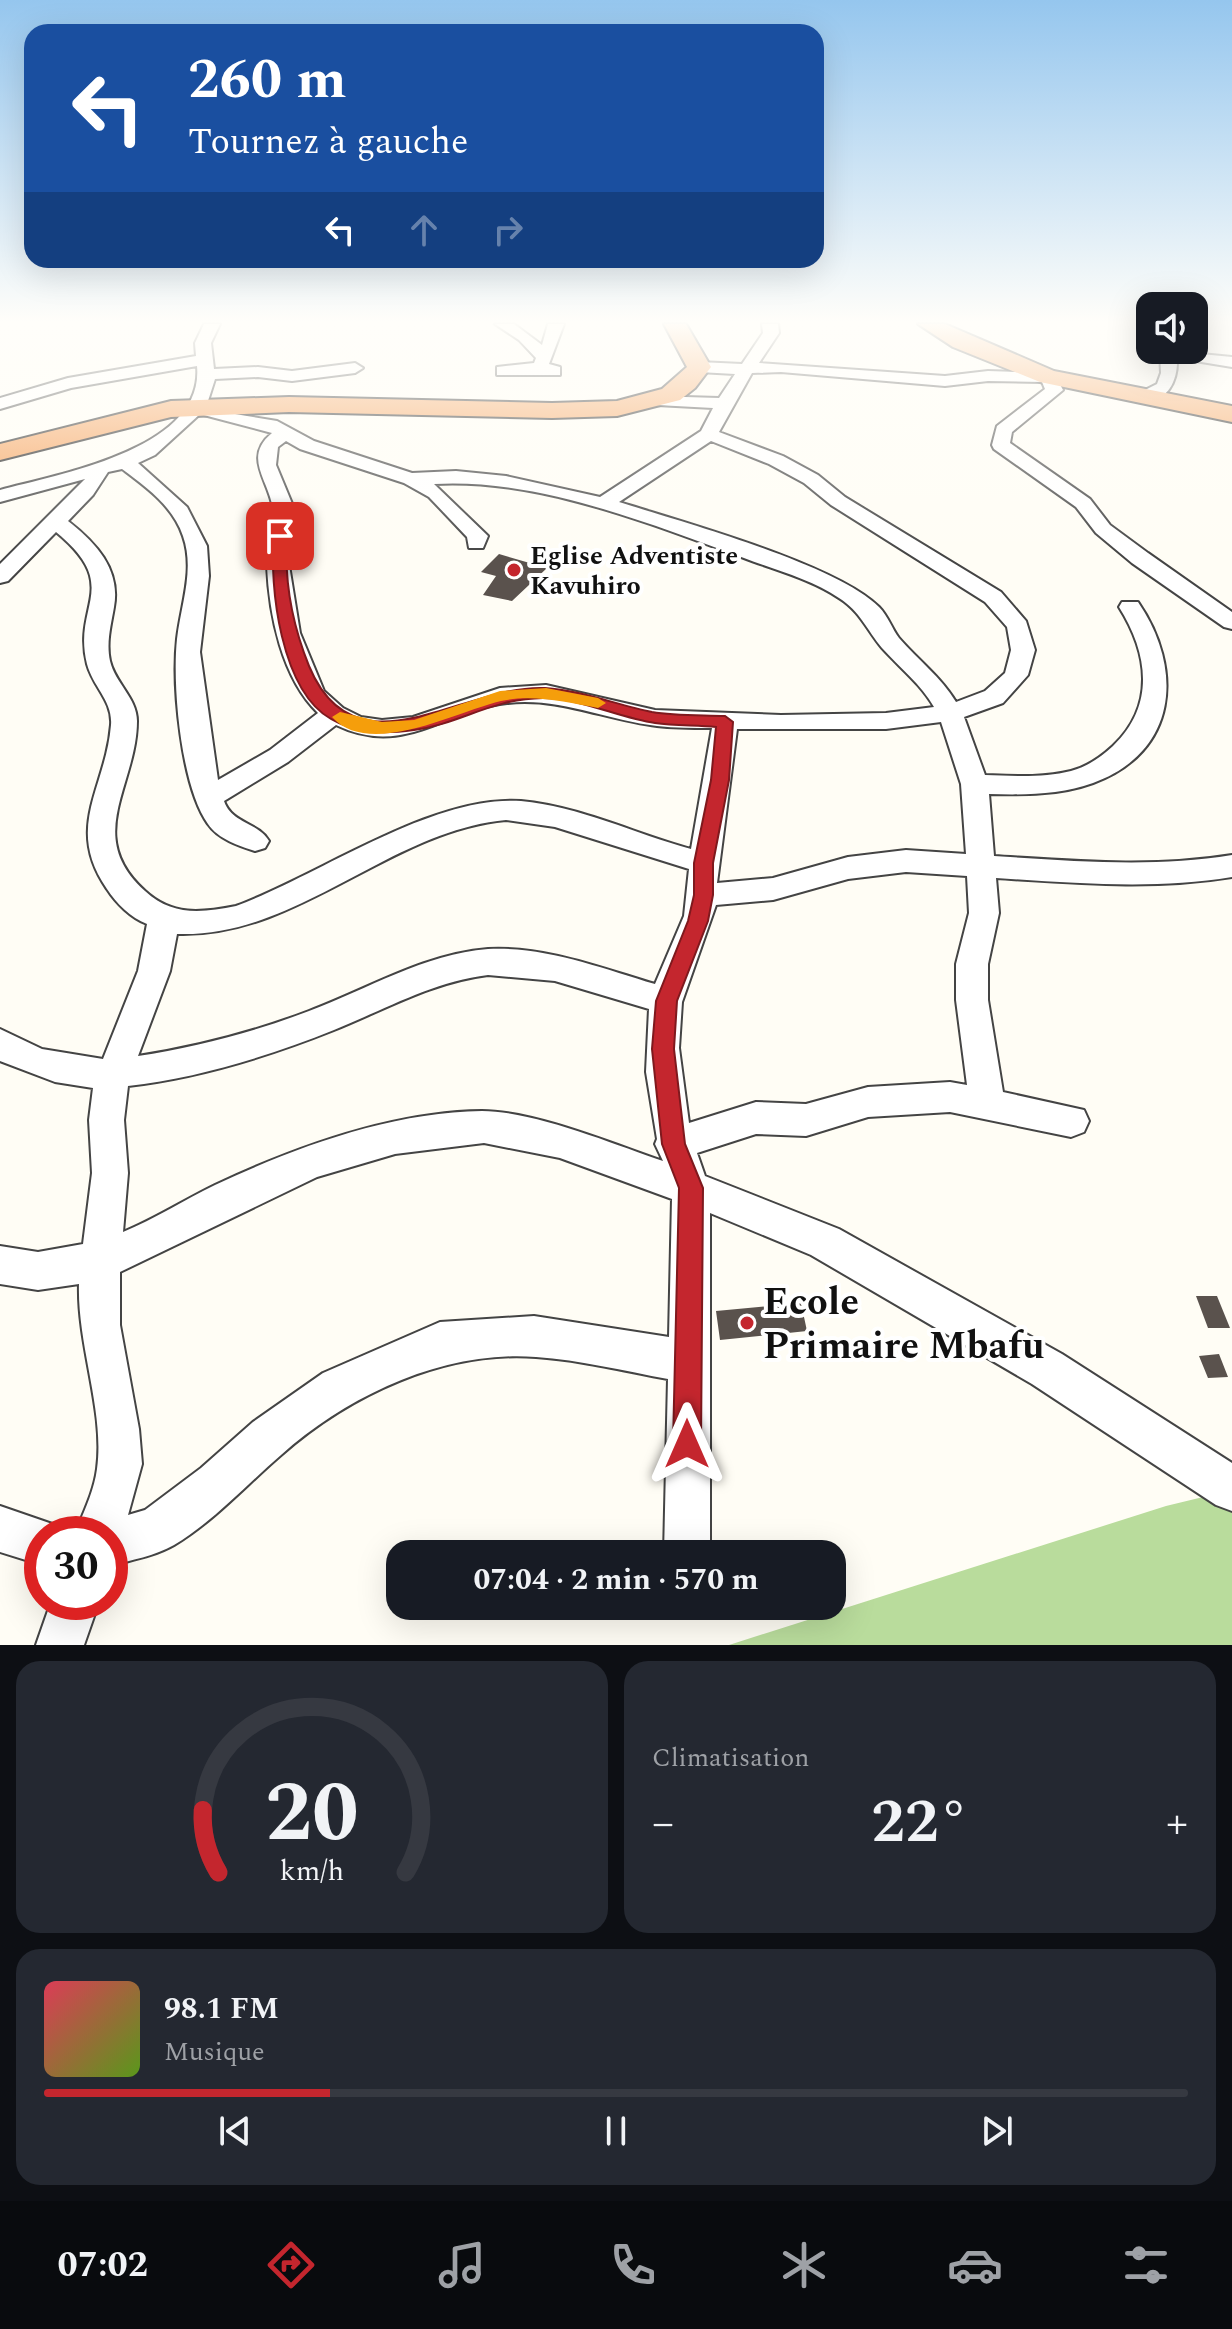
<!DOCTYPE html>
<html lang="fr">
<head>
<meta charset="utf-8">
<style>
	body { margin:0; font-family:Spectral,serif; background:#242831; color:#f1f3f6; height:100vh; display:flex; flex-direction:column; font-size:30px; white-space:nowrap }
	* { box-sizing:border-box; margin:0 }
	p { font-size:26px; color:#9ea1a6 }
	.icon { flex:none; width:44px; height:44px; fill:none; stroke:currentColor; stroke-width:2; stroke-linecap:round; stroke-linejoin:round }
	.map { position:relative; height:1645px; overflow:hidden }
	.panel { display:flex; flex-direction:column; gap:16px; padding:16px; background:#0d0f14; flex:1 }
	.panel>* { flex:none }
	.banner { position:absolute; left:24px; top:24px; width:800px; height:244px; border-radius:24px; box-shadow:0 8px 32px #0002; background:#1a4fa0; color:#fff; overflow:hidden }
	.tools { position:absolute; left:1136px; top:292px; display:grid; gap:16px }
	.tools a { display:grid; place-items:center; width:72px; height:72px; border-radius:16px; background:#171b24; box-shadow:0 8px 32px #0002; font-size:40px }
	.speed { position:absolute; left:24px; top:1516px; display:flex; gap:16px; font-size:40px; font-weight:700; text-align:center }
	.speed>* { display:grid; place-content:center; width:104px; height:104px; border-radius:50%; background:#171b24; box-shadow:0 8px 32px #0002; line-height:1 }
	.speed .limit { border:12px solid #d22; background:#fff; color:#111 }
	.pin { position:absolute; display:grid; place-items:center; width:68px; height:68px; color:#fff; margin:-34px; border-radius:16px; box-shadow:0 4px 12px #0006 }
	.me { position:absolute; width:88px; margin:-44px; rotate:0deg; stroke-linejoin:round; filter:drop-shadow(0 0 6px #0008) }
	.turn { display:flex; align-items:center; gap:28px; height:168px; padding:0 32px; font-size:36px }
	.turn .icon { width:104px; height:104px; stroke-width:2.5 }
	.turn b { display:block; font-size:56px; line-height:68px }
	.lanes { display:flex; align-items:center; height:76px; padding:0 32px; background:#0003; justify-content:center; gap:40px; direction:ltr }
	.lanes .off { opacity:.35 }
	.big { font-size:60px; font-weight:700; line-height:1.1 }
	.panel .card { flex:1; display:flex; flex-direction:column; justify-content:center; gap:12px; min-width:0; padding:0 28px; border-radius:24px; background:#242831 }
	.panel .dial { align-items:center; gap:0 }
	.dial svg { height:208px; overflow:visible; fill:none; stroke:#363941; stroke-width:7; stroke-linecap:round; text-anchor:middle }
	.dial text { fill:#f1f3f6; stroke:none }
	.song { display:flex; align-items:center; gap:24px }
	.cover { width:96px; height:96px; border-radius:12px; background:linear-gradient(135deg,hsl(350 70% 55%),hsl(90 70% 35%)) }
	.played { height:8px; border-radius:4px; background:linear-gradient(90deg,#c4262e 25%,#363941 25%) }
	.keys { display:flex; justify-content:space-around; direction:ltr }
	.heat { display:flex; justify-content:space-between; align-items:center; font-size:44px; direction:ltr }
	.panel .tiles { flex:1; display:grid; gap:16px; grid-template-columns:1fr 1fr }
	.card:last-child { grid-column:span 2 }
	.trip { position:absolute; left:386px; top:1540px; width:460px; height:80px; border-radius:24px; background:#171b24; box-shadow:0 8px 32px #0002; font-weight:700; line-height:80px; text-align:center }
	.tab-bar { display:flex; height:128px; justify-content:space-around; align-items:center; background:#090b0e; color:#9ea1a6 }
	.tab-bar .icon { width:56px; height:56px }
	.tab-bar .current { color:#c4262e }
	.tab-bar b { font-size:36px; color:#f1f3f6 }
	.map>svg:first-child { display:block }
	.forest { fill:#b9dc9c }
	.building { fill:#5a524d }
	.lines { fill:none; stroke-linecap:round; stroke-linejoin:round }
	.minor-casing { stroke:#444; stroke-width:4 }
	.highway-casing { stroke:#222; stroke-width:4 }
	.minor { fill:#fff; fill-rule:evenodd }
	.highway { fill:#f5a25d; fill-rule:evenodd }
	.route { fill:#c4262e; stroke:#7f191e; stroke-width:2 }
	.slow { fill:#f59e0b }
	.poi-dot { fill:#c4262e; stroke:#fff; stroke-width:3 }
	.labels { text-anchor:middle; stroke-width:8; stroke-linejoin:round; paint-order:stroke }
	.far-poi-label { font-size:26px; font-weight:bold; fill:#111; stroke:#fff; text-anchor:start }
	.near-poi-label { font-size:38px; font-weight:bold; fill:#111; stroke:#fff; text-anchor:start }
</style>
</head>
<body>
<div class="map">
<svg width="1232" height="1645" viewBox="0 0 1232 1645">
	<rect width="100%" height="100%" fill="#fffdf5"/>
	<path class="forest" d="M1232 1490V1645H729L1166 1506Z"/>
	<path class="building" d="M499 554 547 568 512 601 483 595 496 576 481 572Z
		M1196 1296H1217L1230 1328H1208Z
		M801 1303 807 1331 720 1340 716 1311Z
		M1219 1354 1228 1377 1208 1378 1199 1356Z"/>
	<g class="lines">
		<defs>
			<path id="minor" d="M204 324H220L211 343 214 369 258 367 292 371 355 363 363 368 355 373 292 381 258 377 215 379 207 404 235 414 277 421 314 441 412 473 456 471 506 476 600 497 701 431 713 408 657 405 651 404V396L719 398 735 374 699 372 691 367 699 362 742 364 763 333 762 324H778L779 333 759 363 945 376 988 371 1054 373 1063 390 1012 432 1010 443 1090 499 1110 525 1148 553 1232 612V629L1224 627 1132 563 1096 533 1076 507 994 449 992 445 997 426 1045 389 1042 382 988 381 945 386 781 372 752 373 719 432 783 456 818 475 845 497 1001 592 1026 621 1035 650 1028 675 1003 703 964 717 985 775C1013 776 1044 778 1071 771 1087 767 1101 757 1113 746 1156 705 1148 653 1119 607L1122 602H1138C1184 669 1178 752 1093 783 1060 795 1024 795 989 794L994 856C1075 861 1152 868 1232 855V877C1153 890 1076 883 996 878L999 913 988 964V1000L1003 1092 1084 1110 1089 1121 1084 1132 1071 1137 950 1112 868 1117 806 1136 756 1134 697 1153 705 1176 839 1229 1062 1354 1232 1463V1511L1216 1505 1032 1384 811 1255 710 1213V1554H664L668 1379C624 1371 580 1360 536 1357 444 1350 349 1395 281 1455 246 1485 214 1521 174 1545 155 1556 131 1560 110 1566V1534H75C83 1513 94 1492 97 1469 105 1412 77 1345 79 1284L38 1290 0 1284V1246L38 1252 83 1244 92 1173 89 1120 93 1088 55 1082 0 1061V1029L42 1049 103 1059 138 971 147 924C131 918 116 903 107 889 64 827 106 788 111 725 113 701 93 687 87 664 72 604 123 587 56 532L8 581 0 583V564L85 479 0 502V490C59 474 205 449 197 366L71 388 0 409V398L68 378 196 356 195 343ZM200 414 272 433C244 456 266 477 272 504 276 523 267 546 267 565 269 615 282 678 318 713L270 750 218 780 200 652 209 576 207 546 187 507 138 463 155 455ZM286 441 300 449 404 483 429 497 467 537 469 548H483L488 536 434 484C537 478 648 523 744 558 775 570 811 579 839 598 860 611 867 630 882 648 900 668 921 684 934 707L886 713 781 715 655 710 546 685 500 688 413 717 382 720 361 717 343 708 324 691 300 633 289 565 293 506 276 465 278 447ZM711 441 769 464 804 483 831 505 985 602 1007 627 1011 650 1005 673 985 691 956 702C941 677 918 660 899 638 892 629 888 616 879 607 836 564 682 522 619 502ZM122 469C146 487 173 506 183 536 195 570 181 604 177 639 172 685 181 786 208 824 218 839 239 846 255 851L265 848 269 841C258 822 232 824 224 801L288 762 336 725C404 758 445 710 507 703 560 697 605 720 657 726 675 728 693 728 712 728L691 849C636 834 578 806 521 801 431 795 320 875 236 906 201 913 172 916 145 891 83 836 137 785 137 721 137 698 115 683 110 661 106 642 111 625 114 607 121 569 95 542 68 521L93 495 108 472ZM941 722 961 784 966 854 906 850 848 857 773 878 717 883 737 729H886ZM506 820 555 827 689 869 684 916 655 984C601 968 545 946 488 949 424 954 368 989 309 1011 254 1032 196 1047 138 1056L170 971 177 934C298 938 388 831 506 820ZM906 872 967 876 969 913 956 964V1000L967 1085 950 1082 868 1087 806 1104 756 1102 689 1123 679 1048 682 1002 716 905 773 900 848 879ZM488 975 555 981 649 1009 646 1072 657 1139 655 1144 663 1161C613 1144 534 1111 482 1111 391 1112 296 1147 215 1185 184 1200 155 1219 123 1232L128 1173 124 1120 128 1086C198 1078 269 1056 334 1030 386 1009 432 982 488 975ZM484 1143 560 1158 672 1199 669 1337 534 1316 440 1322 323 1373 253 1422 201 1468 145 1510 128 1515 142 1464 139 1429 120 1325V1272L317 1177 395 1154Z
				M495 324H514L542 345 548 324H564L549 364 560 367V375H497V367L534 363 536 358 519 340Z
				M1160 350 1232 357V367L1177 358C1178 380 1168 404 1141 400V392L1157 384 1161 373Z
				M0 1506 58 1526 62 1534H42V1565L0 1552Z
				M51 1602H99L84 1645H36Z"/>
			<path id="highway" d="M664 324H686L711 367 695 388 680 400 617 416 552 418 289 412 171 417 0 460V444L171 401 289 397 552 403 617 401 662 389 687 367Z
				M918 324H945L1054 371 1232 406V422L1040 382 953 347Z"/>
		</defs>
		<use href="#minor" class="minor-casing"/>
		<use href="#highway" class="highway-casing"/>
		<use href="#minor" class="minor"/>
		<use href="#highway" class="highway"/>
	</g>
	<linearGradient id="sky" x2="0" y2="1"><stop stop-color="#95c6ee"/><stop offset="0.58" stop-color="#fffefa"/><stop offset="1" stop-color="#fffefa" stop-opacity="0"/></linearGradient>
	<rect width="1232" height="554" fill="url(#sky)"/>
	<path class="route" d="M280 532 287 536C284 581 292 624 309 666 356 779 462 684 545 688 580 690 617 705 652 712 675 716 701 715 725 716L733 722 729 780 713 863V895L708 921 677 1001 674 1049 685 1144 703 1188 701 1444 697 1454 687 1458 677 1454 673 1444 679 1188 662 1144 652 1049 656 1001 688 921 694 895V863L711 780 716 727C696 725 675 726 655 723 619 718 580 698 543 698 490 699 460 724 414 730 385 734 356 734 331 719 281 691 269 587 274 536Z"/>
	<path class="slow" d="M546 688 598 698 606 703 598 708C566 702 533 694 501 701 458 711 369 759 332 717L340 712 382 722 414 720 500 691Z"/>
	<g class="poi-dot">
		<circle cx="514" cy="570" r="8"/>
		<circle cx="747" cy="1323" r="8"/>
	</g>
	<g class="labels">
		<g class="far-poi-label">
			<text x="530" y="564">Eglise Adventiste<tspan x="530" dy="30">Kavuhiro</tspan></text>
		</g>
		<g class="near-poi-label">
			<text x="763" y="1314">Ecole<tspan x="763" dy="44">Primaire Mbafu</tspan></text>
		</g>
	</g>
</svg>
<div class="tools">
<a><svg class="icon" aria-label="sound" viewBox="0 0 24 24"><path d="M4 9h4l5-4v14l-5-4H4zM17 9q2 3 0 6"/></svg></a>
</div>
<div class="speed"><div class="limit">30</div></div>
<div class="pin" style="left:280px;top:536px;background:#d93025"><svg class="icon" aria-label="arrive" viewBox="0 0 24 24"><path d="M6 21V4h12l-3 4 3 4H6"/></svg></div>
<svg class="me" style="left:687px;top:1444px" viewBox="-20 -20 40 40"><path d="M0-17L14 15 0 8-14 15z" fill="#c4262e" stroke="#fff" stroke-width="4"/></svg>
<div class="trip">07:04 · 2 min · 570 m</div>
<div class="banner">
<div class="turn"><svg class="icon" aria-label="left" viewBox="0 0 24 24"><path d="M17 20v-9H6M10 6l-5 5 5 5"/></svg><div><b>260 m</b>Tournez à gauche</div></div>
<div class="lanes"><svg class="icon" aria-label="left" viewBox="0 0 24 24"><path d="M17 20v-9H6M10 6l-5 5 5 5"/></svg><svg class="icon off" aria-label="ahead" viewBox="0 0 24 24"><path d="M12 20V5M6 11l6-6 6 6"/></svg><svg class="icon off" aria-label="right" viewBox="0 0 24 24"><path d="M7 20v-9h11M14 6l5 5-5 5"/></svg></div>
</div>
</div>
<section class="panel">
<div class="tiles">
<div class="card dial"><svg viewBox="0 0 100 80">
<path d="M14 69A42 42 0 1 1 86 69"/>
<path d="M14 69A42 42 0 0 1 8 45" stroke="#c4262e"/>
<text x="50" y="56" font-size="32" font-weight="700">20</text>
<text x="50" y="72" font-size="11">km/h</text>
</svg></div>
<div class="card"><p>Climatisation</p>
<div class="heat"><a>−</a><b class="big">22°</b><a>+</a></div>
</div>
<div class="card">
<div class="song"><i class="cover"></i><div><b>98.1 FM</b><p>Musique</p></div></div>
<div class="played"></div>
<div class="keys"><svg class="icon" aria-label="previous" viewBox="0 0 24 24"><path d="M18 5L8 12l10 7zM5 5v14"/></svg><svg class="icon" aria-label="pause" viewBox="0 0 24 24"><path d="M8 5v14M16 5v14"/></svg><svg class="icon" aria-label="next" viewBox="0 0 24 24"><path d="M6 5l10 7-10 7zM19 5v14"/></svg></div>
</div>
</div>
</section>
<nav class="tab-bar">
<b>07:02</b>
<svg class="icon current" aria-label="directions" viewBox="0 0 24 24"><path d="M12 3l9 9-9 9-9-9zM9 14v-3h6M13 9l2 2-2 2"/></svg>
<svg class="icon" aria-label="music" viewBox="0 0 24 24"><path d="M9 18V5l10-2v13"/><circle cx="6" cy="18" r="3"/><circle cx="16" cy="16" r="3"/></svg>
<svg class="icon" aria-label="phone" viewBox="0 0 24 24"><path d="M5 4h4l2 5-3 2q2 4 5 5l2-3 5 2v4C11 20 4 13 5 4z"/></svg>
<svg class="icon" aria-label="climate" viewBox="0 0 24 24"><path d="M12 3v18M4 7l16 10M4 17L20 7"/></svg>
<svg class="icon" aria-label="car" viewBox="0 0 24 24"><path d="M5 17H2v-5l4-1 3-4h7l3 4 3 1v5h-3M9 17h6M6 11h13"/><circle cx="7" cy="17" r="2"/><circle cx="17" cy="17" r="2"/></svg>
<svg class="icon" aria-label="filters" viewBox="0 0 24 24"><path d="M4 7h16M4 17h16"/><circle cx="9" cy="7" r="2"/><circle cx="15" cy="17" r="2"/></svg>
</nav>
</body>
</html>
